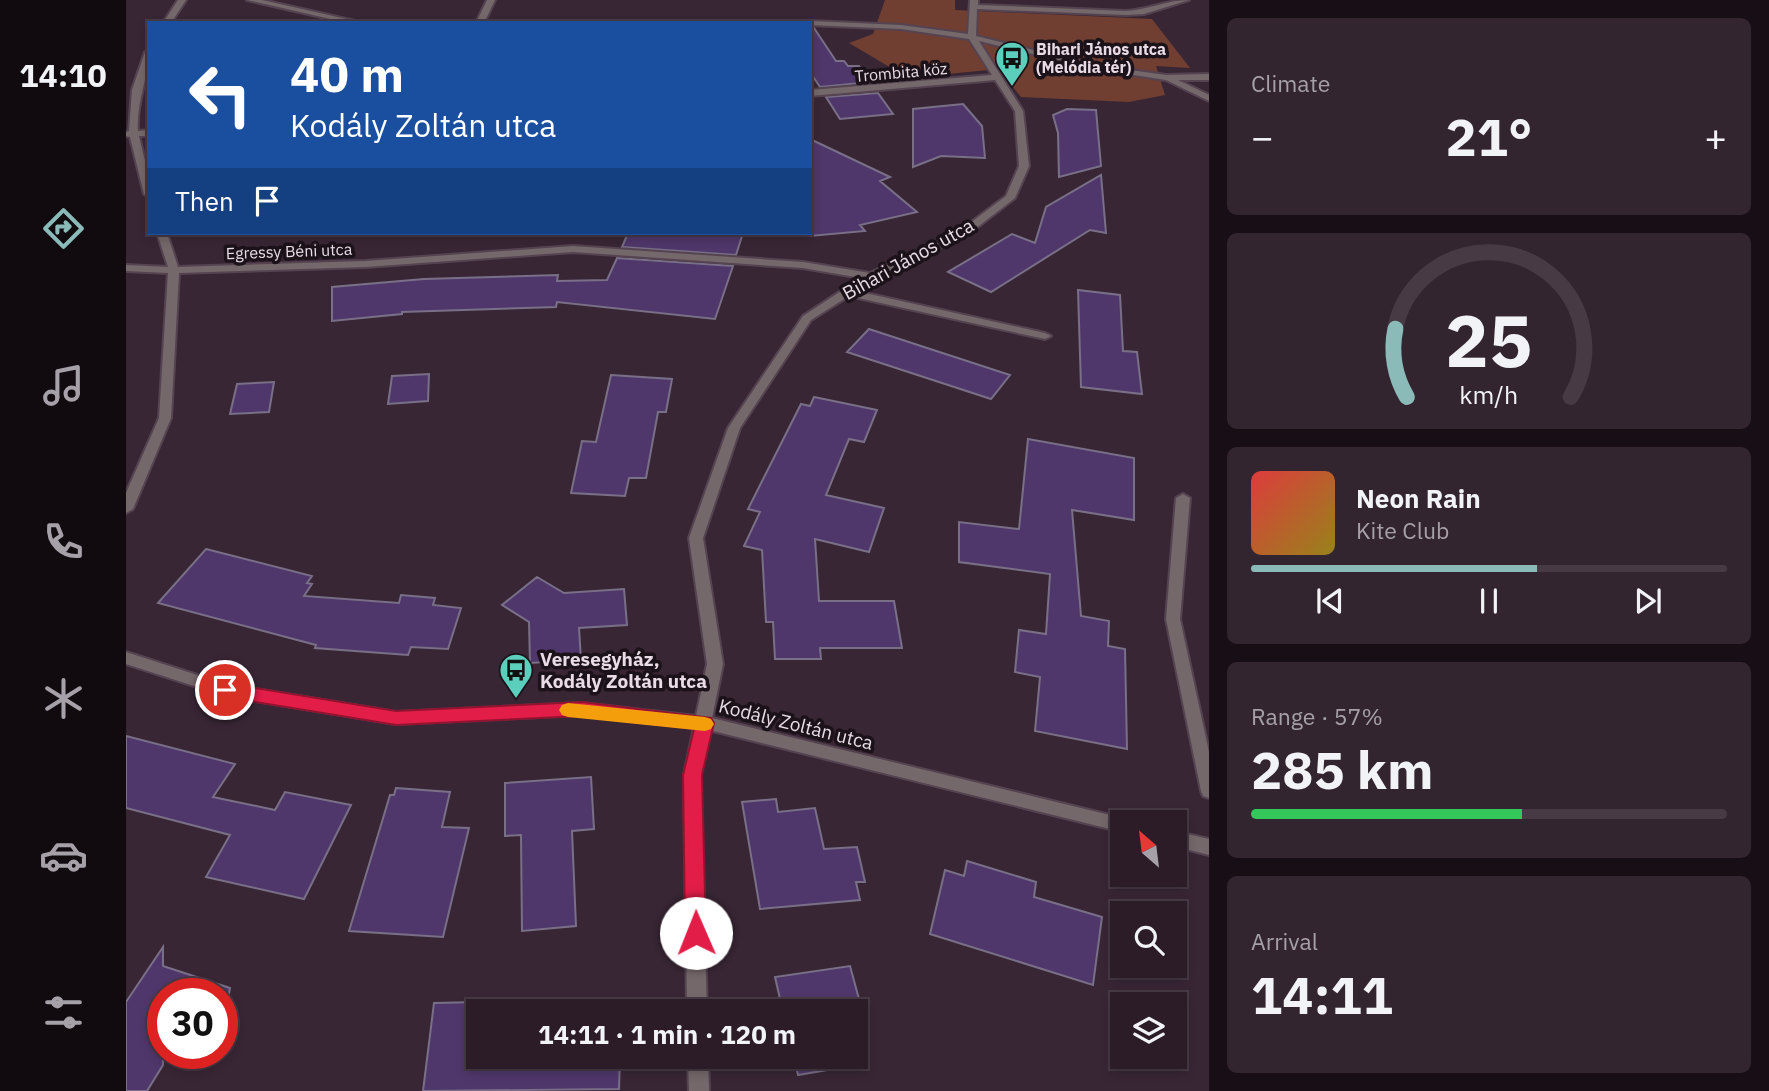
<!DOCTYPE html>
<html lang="en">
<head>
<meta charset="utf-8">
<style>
	body { margin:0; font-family:"IBM Plex Sans",sans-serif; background:#332530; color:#f1f3f6; height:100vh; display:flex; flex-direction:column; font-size:26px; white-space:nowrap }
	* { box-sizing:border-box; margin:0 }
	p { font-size:23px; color:#a6a1a8 }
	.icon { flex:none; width:38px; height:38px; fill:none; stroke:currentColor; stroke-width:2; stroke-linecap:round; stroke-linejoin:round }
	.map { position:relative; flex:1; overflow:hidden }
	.panel { display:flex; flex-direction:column; gap:18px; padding:18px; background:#180f16; width:560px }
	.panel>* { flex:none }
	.guide { position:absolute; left:21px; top:21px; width:665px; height:214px; border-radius:0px; box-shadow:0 4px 10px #0003,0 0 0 2px #473a45; background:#1a4fa0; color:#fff; overflow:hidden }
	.needle { width:46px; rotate:332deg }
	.buttons { position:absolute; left:984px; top:810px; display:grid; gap:14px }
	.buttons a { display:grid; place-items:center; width:77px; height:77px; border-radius:0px; background:#2b1c28; box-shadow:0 4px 10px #0003,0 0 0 2px #473a45; font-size:35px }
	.speed { position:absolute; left:21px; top:978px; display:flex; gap:14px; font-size:35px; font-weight:700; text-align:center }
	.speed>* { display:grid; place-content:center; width:91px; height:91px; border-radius:50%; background:#2b1c28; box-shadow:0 4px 10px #0003,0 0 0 2px #473a45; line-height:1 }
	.speed .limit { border:10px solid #d22; background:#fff; color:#111 }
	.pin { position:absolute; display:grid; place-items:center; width:60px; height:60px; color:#fff; margin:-30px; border:4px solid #fff; border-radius:50%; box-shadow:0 2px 7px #0007 }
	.me { position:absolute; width:77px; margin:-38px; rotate:359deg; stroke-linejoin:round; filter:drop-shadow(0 0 5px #0008) }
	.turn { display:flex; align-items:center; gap:24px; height:147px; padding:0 28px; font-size:32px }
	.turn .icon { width:91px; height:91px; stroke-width:2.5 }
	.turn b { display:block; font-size:49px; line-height:60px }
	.then { display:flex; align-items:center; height:66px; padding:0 28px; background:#0003; gap:14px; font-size:26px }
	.big { font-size:52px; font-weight:800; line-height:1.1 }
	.panel .widget { flex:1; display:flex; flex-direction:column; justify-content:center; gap:10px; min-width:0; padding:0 24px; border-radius:10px; background:#332530 }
	.panel .dial { align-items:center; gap:0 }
	.dial svg { height:182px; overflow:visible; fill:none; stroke:#473a45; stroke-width:7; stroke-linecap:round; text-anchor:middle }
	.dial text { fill:#f1f3f6; stroke:none }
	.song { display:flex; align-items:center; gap:21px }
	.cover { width:84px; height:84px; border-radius:10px; background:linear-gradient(135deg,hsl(0 70% 55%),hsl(50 70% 35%)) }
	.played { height:7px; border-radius:4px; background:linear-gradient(90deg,#8bbbb9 60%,#473a45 60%) }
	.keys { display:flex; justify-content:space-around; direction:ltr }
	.heat { display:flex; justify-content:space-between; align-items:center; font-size:38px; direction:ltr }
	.charge { height:10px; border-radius:5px; background:linear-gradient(90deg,#34c759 57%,#473a45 0) }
	.trip { position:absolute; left:340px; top:999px; width:402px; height:70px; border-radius:0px; background:#2b1c28; box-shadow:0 4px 10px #0003,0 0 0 2px #473a45; font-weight:800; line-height:70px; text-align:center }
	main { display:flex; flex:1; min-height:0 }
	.tabs { display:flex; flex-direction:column; width:126px; justify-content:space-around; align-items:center; background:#110b10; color:#a6a1a8 }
	.tabs .icon { width:49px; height:49px }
	.tabs .active { color:#8bbbb9 }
	.tabs b { font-size:32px; color:#f1f3f6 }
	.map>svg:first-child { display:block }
	.green { fill:#703f31 }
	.building { fill:#50376b; stroke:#796f87; stroke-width:2 }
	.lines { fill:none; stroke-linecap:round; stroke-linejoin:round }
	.street-casing { stroke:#554351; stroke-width:4 }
	.street { fill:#75686a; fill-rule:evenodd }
	.route { fill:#e11d48; stroke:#92132f; stroke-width:2 }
	.slow { fill:#f59e0b }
	.labels { text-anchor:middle; stroke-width:7; stroke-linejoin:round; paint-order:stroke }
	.far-poi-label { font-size:16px; font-weight:bold; fill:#e9dce6; stroke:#1b1319; text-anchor:start }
	.far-street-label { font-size:16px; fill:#e9dce6; stroke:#1b1319 }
	.street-label { font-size:19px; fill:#e9dce6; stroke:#1b1319 }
	.poi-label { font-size:19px; font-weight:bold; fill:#e9dce6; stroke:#1b1319; text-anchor:start }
</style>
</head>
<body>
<main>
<nav class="tabs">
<b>14:10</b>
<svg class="icon active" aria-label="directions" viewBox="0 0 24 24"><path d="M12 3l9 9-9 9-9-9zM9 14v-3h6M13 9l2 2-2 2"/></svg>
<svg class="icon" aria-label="music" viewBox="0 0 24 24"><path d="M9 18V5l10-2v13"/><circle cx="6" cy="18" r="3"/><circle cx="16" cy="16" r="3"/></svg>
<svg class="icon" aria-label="phone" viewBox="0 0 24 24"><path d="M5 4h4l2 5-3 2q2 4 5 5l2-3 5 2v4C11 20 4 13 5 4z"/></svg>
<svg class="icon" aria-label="climate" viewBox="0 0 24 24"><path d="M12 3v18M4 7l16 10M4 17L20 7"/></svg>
<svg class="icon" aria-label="car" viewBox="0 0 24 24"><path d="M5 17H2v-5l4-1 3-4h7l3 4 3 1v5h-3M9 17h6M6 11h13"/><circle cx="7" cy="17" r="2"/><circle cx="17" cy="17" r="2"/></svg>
<svg class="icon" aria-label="filters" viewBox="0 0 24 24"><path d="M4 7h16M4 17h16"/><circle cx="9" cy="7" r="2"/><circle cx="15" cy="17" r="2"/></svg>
</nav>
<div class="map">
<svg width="1083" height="1091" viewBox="0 0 1083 1091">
	<rect width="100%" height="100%" fill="#392635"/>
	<path class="green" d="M759 0H829V10L1026 19 1064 68 1030 66 1039 95 1003 102 895 97 872 69 782 78 723 43 747 34Z"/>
	<path class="building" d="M684 28H688L710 61H718L722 66H733L745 82 694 87 684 72Z
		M752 93 767 114 714 119 700 97Z
		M837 104 856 126 859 158 815 156 787 167V109Z
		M941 109 970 110 975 166 933 177 932 133 927 115Z
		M684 139 764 177 754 181 791 212 734 225 739 231 684 236Z
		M975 175 980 233 964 230 865 292 822 272 886 234 909 243 920 207Z
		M502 233H617L610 255 496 247Z
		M491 258 607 266 589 319 431 302 430 307 276 312V314L206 321V287L298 279 432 275 431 281 481 280Z
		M952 290 994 295 997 351 1011 352 1016 394 955 387Z
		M743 329 795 346 884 375 865 399 721 352Z
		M303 374 302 401 262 404 266 376Z
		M485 375 546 379 540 412H532L520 478H503L499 496 445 493 456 441 470 442Z
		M148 382 143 412 104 414 111 384Z
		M688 397 751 410 738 442 723 439 700 495 758 508 743 552 689 539 693 601H768L776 648H694L695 659H649L647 622H640L636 550 618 546 634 512 622 509 675 404 684 406Z
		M902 439 1008 458V520L946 510 955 616 983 621 982 646 999 649 1001 749 909 731 914 677 889 672 893 630 920 634 924 574 833 562V522L893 529Z
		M80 549 186 576 181 583 186 584 178 596 273 603 275 595 309 598 307 605 335 608 322 649 285 647 282 655 189 648 190 645 32 603Z
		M411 577 438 593 498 589 501 625 453 628 455 660 404 663 403 622 376 605Z
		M0 736 109 764 87 797 149 810 159 792 225 805 178 899 80 877 104 835 0 808Z
		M465 777 468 829 446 831 450 926 396 931 395 835 379 836V783Z
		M270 788 324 792 316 827 343 828 317 937 223 931 264 795H268Z
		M650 799 652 812 689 808 698 849 731 847 739 882H730L734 900 634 909 616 802Z
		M841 861 910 882 908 897 976 917 967 985 804 934 819 870 838 876Z
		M37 947V966L104 988 103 994H37V1065L21 1091H0V1002Z
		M724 966 742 1032 730 1034V1012H657L649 977Z
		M494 999V1012H352V1057H494L493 1089 297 1091 308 1003Z
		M668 1057H729L731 1065 672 1075Z"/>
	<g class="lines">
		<defs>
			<path id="street" d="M52 0H60L45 23H37Z
				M121 0H136L238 23H222Z
				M361 0H369L358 23H350Z
				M844 0H852V5L1000 11C1022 10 1041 0 1063 0L1018 14 1000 15 851 9 850 36 968 65 1040 75 1083 74V80H1052L1083 95V101L1040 80 968 69 853 41 897 111 903 166 889 198 840 236 749 278 730 291 919 333 925 336 919 339 723 296 685 320 614 428 577 538 597 664 586 718 996 818 1003 822H996V832L583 730 574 775 581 1012H561L558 775 568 728 456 715 270 724 99 696 0 664V652L99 684 270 712 456 703 570 716 581 664 563 538 602 428 677 316 735 278 677 268 447 252 240 267 53 273 45 418 7 509 0 513V493L33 418 42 273 0 271V265L42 267 31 233H41L52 267 240 261 447 246 677 262 744 273 832 232 880 196 893 166 889 111 869 80 684 96V90L866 75 843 39 775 29 684 25V23H680L684 21 775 25 842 34Z
				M23 50C23 77 10 102 12 131L23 130V136H13L23 178V197L18 194 4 137 0 136V132L3 131 6 90 19 52Z
				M1057 494 1064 498 1054 619 1083 752V798L1077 796 1075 791 1040 619 1050 498Z
				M1048 831 1083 839V855L1048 846Z
				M562 1057H582L583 1091H563Z"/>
		</defs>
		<use href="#street" class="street-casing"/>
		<use href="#street" class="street"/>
	</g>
	<path class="route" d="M99 683 270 711 456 702 585 718 588 723 576 775 580 933 577 940 570 942 562 940 559 933 557 775 568 729 456 716 270 725 99 697 93 695 90 690 93 685Z"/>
	<path class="slow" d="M442 703 579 717 585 719 588 724 585 729 579 731 442 717 436 715 433 710 436 705Z"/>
	<defs>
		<symbol id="bus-pin" viewBox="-11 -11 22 30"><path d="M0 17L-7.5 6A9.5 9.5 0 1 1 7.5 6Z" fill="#5bcebc" stroke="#1b1319"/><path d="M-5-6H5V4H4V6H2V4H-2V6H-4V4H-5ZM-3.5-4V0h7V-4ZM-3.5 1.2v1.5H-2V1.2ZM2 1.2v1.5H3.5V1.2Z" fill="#111"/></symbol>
	</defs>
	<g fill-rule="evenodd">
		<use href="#bus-pin" x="867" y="39" width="38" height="52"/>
		<use href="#bus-pin" x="371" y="651" width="38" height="52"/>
	</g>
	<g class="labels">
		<g class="far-poi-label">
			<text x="910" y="55">Bihari János utca<tspan x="910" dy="18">(Melódia tér)</tspan></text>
		</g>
		<g class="far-street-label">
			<text transform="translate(775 72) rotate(-5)" y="6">Trombita köz</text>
			<text transform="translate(163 251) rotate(-2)" y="6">Egressy Béni utca</text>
		</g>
		<g class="street-label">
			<text transform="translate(782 259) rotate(-29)" y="7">Bihari János utca</text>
			<text transform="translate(670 724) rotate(14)" y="7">Kodály Zoltán utca</text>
		</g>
		<g class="poi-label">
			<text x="414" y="666">Veresegyház,<tspan x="414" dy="22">Kodály Zoltán utca</tspan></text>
		</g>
	</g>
</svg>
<div class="buttons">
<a><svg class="needle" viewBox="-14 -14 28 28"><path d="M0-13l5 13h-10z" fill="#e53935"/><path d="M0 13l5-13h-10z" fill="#a6a1a8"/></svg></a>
<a><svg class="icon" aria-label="search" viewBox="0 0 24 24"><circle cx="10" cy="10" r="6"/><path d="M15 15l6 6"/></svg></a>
<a><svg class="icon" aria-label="layers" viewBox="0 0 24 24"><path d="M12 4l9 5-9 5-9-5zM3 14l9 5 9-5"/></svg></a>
</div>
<div class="speed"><div class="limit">30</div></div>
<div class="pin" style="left:99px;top:690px;background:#d93025"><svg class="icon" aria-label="arrive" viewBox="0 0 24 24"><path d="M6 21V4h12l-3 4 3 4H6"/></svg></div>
<svg class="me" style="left:570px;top:933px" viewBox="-20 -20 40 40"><circle r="19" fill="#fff"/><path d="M0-13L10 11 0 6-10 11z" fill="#e11d48"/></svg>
<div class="trip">14:11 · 1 min · 120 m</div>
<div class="guide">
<div class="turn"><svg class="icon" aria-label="left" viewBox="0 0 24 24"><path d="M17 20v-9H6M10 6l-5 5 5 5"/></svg><div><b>40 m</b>Kodály Zoltán utca</div></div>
<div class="then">Then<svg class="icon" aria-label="arrive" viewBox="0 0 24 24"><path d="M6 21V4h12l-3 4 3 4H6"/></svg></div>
</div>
</div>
<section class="panel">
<div class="widget"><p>Climate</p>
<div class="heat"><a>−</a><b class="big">21°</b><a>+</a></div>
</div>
<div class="widget dial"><svg viewBox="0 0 100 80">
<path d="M14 69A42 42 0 1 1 86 69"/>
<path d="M14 69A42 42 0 0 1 9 39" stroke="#8bbbb9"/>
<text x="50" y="56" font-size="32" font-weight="700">25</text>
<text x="50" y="72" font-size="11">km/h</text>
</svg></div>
<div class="widget">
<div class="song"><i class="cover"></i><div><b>Neon Rain</b><p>Kite Club</p></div></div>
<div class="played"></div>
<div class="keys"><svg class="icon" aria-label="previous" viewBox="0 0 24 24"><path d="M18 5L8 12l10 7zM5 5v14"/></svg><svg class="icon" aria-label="pause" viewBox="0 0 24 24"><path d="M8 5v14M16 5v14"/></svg><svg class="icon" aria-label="next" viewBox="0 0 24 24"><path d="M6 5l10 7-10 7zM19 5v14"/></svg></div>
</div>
<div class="widget"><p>Range · 57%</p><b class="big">285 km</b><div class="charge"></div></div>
<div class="widget"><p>Arrival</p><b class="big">14:11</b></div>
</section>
</main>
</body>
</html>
